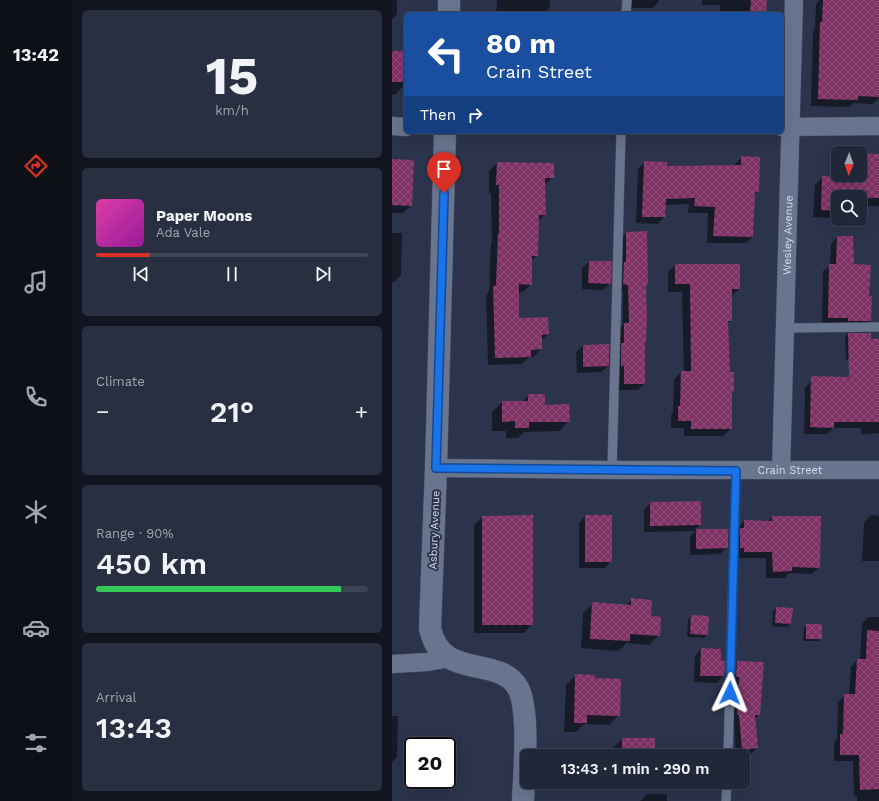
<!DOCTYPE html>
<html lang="en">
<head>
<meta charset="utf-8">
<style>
	body { margin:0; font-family:"Work Sans",sans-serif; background:#282f41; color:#f1f3f6; height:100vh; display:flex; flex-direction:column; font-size:15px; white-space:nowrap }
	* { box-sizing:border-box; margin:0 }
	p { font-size:13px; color:#a2a5ae }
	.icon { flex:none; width:22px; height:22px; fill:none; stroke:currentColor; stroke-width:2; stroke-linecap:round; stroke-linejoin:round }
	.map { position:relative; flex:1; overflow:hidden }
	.side { display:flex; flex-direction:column; gap:10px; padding:10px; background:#12151f; width:320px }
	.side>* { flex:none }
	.banner { position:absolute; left:12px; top:12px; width:380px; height:122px; border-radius:6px; box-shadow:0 4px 16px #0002,0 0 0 1px #3d4453; background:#1a4fa0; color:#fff; overflow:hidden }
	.needle { width:26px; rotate:181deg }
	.tools { position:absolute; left:439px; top:146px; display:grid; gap:8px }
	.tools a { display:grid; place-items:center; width:36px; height:36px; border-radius:6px; background:#202739; box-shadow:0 4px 16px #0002,0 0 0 1px #3d4453; font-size:20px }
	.speed { position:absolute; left:12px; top:737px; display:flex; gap:8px; font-size:20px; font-weight:700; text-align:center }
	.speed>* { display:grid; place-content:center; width:52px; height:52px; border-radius:50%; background:#202739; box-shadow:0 4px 16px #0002,0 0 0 1px #3d4453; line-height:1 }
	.speed .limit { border:2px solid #111; border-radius:6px; background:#fff; color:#111 }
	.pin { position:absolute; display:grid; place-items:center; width:34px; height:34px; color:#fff; margin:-41px -17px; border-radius:50% 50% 50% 0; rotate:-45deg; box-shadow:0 0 4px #0007 }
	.pin .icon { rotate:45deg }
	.me { position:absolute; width:44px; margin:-22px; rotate:2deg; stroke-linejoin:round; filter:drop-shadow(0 0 3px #0008) }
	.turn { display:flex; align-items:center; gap:14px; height:84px; padding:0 16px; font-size:18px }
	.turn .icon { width:52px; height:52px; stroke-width:2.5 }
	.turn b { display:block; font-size:28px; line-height:34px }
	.then { display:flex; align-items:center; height:38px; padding:0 16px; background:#0003; gap:8px; font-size:15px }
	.big { font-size:30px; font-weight:600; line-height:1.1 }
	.side .widget { flex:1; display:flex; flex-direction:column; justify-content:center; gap:6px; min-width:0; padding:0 14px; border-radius:6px; background:#282f41 }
	.side .dial { align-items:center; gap:0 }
	.dial b { font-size:52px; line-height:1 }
	.song { display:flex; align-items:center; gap:12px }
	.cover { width:48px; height:48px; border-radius:6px; background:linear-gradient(135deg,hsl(320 70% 55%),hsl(300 70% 35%)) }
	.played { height:4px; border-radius:2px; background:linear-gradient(90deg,#d93025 20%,#3d4453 20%) }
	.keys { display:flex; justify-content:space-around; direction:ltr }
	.heat { display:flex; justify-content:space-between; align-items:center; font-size:22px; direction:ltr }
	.charge { height:6px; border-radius:3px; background:linear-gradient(90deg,#34c759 90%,#3d4453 0) }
	.trip { position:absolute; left:128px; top:749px; width:230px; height:40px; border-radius:6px; background:#202739; box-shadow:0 4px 16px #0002,0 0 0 1px #3d4453; font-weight:600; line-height:40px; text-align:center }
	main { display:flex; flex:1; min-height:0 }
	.dock { display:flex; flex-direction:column; width:72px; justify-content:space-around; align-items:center; background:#0d1017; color:#a2a5ae }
	.dock .icon { width:28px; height:28px }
	.dock .current { color:#d93025 }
	.dock b { font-size:18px; color:#f1f3f6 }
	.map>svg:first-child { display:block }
	.shadow { fill:#0007 }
	.building { fill:url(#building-cross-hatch) }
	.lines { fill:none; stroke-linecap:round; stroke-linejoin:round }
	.service-casing { stroke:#4a5165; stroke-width:10 }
	.minor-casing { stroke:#4a5165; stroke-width:19 }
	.secondary-casing { stroke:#4a5165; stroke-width:23 }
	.service { stroke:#69748f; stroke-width:9 }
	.minor { stroke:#69748f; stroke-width:18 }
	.secondary { stroke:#69748f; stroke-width:22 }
	.route-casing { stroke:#114b97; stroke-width:10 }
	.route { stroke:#1a73e8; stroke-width:7 }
	.labels { text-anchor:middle; stroke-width:4; stroke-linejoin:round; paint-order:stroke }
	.street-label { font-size:11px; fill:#d6dceb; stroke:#2b344c }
</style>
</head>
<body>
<main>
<nav class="dock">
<b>13:42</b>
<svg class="icon current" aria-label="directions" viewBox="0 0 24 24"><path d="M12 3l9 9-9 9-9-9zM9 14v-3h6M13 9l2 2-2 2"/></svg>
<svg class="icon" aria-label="music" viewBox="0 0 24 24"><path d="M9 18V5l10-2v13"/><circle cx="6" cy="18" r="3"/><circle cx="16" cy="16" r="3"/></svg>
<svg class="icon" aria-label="phone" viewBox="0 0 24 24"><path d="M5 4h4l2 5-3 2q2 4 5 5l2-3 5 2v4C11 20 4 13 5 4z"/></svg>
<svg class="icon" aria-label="climate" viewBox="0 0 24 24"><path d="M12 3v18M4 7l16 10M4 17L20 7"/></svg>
<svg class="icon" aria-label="car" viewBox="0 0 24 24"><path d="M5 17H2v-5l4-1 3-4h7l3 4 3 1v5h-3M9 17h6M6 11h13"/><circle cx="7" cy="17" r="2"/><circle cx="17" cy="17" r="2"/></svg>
<svg class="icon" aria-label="filters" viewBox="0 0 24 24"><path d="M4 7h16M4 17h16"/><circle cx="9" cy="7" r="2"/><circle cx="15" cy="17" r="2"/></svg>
</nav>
<section class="side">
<div class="widget dial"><b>15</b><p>km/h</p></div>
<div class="widget">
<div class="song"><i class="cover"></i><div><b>Paper Moons</b><p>Ada Vale</p></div></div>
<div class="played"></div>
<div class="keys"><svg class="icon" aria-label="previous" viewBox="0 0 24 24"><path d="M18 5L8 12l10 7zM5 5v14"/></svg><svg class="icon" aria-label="pause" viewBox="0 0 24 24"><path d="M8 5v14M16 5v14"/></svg><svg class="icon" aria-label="next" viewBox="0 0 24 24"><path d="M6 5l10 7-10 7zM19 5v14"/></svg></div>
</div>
<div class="widget"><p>Climate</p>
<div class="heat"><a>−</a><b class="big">21°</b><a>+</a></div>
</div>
<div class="widget"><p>Range · 90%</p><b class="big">450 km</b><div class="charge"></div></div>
<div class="widget"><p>Arrival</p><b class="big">13:43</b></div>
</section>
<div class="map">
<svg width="487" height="801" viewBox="0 0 487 801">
	<defs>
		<pattern id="building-cross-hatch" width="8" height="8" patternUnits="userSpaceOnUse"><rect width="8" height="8" fill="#7f3264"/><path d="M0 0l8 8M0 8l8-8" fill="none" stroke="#904f7a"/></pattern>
	</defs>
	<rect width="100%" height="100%" fill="#2b344c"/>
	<path class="shadow" d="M0 0H5V14L0 19Z
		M105 0H158V7L151 14H104Z
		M237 0H267V1L261 8H237Z
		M310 0H374L373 14H327L328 5H310Z
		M428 0H487V98L481 104 461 103 458 107 419 106 421 31 423 28 424 4Z
		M0 52H14V83L3 95H0Z
		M468 154 487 155V206H468V197H446V213L441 218 421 217 423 185 431 177H436L441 172H446V175H468Z
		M350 157 366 191 362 195 360 237 354 243H315L316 213H296L297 204 273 205 272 217 266 224 244 223 246 169 253 162 274 167 343 166V164Z
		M0 160 19 205 11 213H0Z
		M105 163 161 164V178L152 185 153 215 146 221 145 256 139 261V284L131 292H126V319L156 334 149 341V349L141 357H137L130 364 96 365 94 295 97 291 99 242 100 241 99 193H97V171Z
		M0 233H10L9 275 2 282H0Z
		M234 233 255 284 253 286 252 384 246 390H226V330L231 325V291L225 290 228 239Z
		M445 237 461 265 476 297 478 321 472 327 430 324 431 271 438 265 439 244Z
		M197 262 218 283 211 290 190 289V268Z
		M284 265 347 289 339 297V321L335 324 337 373 341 392 339 394V429L331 436H292V428H279V415L281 413 282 379 290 372H292L290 292H276V272Z
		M456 334 478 340H487V359L454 360 453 337Z
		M191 346 216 366 209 372 185 373 184 352Z
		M419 381 487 384V433L469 434V428H441L435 434H412L413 388Z
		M137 395 177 421 167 431 132 432 126 438H114V431H100V412L110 402H130Z
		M259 503 308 525 302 530H335V548L328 554 298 555V537L303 531 252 532V509Z
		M479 515 487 516V561H470L472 522Z
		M193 516 219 561 213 568H187V523Z
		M91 517 140 624 132 633H82V525Z
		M380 517 427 567 420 574 397 573 393 578H374V558H345V528L352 521 376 522Z
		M240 599 258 617 267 635 257 645 234 643 227 651 189 648 191 613 201 603 234 605Z
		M384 608 398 624 395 627 380 626 381 611Z
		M300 616 315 635 312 638 295 637 296 619Z
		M476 617H487V801H465V796H462L461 761H442V742L445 739 446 702 453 695H457L459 667 465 660H468L470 624Z
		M415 625 429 638 426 641H411L412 628Z
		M309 649 328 662 331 676 325 683 302 682 303 656Z
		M345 662 367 715 362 720 365 748 359 754 344 755 339 668Z
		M184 675 202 679 227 715 217 725 192 724 184 732H172L174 685Z
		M0 716H6L5 757 0 762Z
		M230 739 262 756H221L220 749Z
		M203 782H260L252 789H203Z
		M255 794H275V801H248Z"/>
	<path class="building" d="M359 0H375L374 14H358Z
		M431 0H487V97L466 96V100L426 99 428 22H430Z
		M0 51H14V82H0Z
		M468 153 487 154V198L446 197V211L429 210 430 176H440L441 171H446V175H468Z
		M349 156 368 157 367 192H363L361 237 321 236 323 207 302 206 303 198 274 199 273 217H250L252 161 275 162V166L349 165Z
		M0 159 22 160 20 206 0 205Z
		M105 162 162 163V178H153L154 215H147L146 256H140V285L127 284V318L156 317 157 334 150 335V349L139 350V357L103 358 101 286H104L106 234H107V185H104Z
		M255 231 256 285H254L255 318 254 342H253V384H232V366H229V343H232V323H237L236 285 231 284 232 262H234V232Z
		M445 236H461L462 264 479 265 477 296H480L479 321H456V318H436L437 264H444Z
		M197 261H220L219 284 196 283Z
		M283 264H348V289H340V321H336L338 372H342V392H340V429H299V421H286V406H288L289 371H299L298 284H283Z
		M456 333H479V339H487V422H442V428L418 427 419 376 457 377Z
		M217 344V366L191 367V345Z
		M136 394H153V405L177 404 178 422H137V428H123V421L110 422V401H136Z
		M309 501V525L258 526V502Z
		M141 515V625H90V516Z
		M193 515H220V562H193Z
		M380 516H429L428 568 400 567V571L381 572 380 552H352V548H348V528H352V520L380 521Z
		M304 529H336V548L304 549Z
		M239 598 260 600 259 616 269 617 268 636 238 634V641L198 639 200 602 239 605Z
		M384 607 401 608 399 624 383 623Z
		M299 615 317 616 316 635 298 634Z
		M414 624H430V639H414Z
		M475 630 487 631V789L468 790 467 755H448V734H451L452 694H463L465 659H474Z
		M309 648 329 649V661H333L332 676H308Z
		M345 661 372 662 368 715H363L366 748 350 750 347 715 345 714 347 677H344Z
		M183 674 203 675V678L229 679 228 716 195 715V723H182Z
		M230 738H263V756H230Z"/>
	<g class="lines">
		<defs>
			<path id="service" d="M234 14 235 0
				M394 328 487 327
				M220 470 229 132
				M336 756 344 471
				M334 801 335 782"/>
			<g id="minor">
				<path d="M0 126 14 127"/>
				<path d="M390 127 487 126"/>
				<path id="s1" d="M44 468 220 470H487"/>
				<path id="s2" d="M389 470 402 0"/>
				<path d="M0 664 36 662 57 658"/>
			</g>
			<path id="secondary" d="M57 14V0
				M53 132 44 468 38 628C49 682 107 654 126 688 138 710 132 774 131 801"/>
		</defs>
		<use href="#service" class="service-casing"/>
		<use href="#minor" class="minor-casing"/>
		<use href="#secondary" class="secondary-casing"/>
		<use href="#service" class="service"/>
		<use href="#minor" class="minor"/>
		<use href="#secondary" class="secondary"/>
	</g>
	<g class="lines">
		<defs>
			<path id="route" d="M52 193 44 468 344 471 338 693"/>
		</defs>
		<use href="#route" class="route-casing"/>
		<use href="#route" class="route"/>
	</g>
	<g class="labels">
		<g class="street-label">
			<text dy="4" stroke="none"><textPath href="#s2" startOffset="235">Wesley Avenue</textPath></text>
			<text dy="4" stroke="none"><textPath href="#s1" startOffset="354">Crain Street</textPath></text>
			<text transform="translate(42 530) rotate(-88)" y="4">Asbury Avenue</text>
		</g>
	</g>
</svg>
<div class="tools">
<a><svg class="needle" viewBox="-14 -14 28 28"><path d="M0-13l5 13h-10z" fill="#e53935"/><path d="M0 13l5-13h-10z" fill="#a2a5ae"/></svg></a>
<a><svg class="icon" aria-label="search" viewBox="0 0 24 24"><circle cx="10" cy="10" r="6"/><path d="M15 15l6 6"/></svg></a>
</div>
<div class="speed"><div class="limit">20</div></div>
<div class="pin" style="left:52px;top:193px;background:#d93025"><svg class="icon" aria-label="arrive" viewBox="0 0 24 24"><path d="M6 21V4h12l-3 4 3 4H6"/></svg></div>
<svg class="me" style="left:338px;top:693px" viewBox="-20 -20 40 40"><path d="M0-17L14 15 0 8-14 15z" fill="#1a73e8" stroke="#fff" stroke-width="4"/></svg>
<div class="trip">13:43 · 1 min · 290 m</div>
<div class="banner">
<div class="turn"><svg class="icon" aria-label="left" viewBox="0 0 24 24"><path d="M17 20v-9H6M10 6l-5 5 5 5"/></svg><div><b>80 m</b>Crain Street</div></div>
<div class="then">Then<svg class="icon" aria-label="right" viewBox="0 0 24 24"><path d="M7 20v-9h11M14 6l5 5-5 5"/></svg></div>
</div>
</div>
</main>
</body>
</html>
